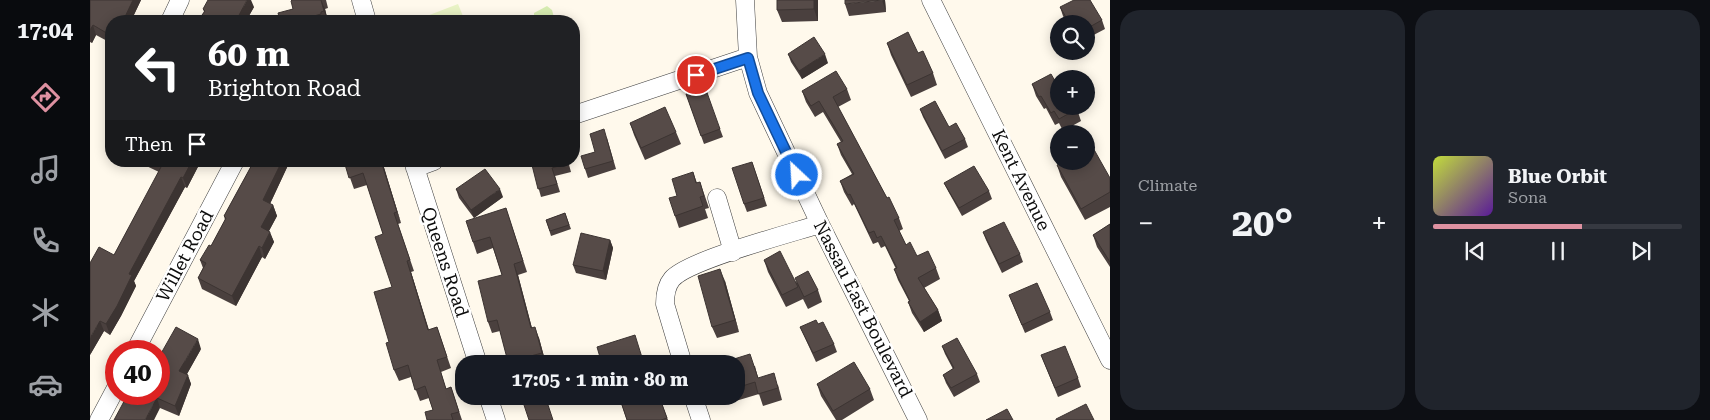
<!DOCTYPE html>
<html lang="en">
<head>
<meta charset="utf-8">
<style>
	body { margin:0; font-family:"Roboto Serif",serif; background:#20242c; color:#f1f3f6; height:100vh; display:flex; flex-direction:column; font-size:19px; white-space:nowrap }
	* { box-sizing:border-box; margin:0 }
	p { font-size:16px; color:#9ea1a6 }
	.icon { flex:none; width:28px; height:28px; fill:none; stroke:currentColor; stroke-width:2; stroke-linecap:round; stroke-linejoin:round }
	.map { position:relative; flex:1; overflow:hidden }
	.details { display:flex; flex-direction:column; gap:10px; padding:10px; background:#0d0f14; width:600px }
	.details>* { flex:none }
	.hud { position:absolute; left:15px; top:15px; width:475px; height:152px; border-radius:20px; box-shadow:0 2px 12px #0003; background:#202124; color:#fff; overflow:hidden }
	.controls { position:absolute; left:960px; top:15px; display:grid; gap:10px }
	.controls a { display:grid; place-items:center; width:45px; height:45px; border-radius:50%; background:#171b24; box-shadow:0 2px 12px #0003; font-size:25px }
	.speed { position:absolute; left:15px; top:340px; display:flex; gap:10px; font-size:25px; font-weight:700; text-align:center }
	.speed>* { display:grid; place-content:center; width:65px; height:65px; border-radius:50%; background:#171b24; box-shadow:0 2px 12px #0003; line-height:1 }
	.speed .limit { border:8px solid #d22; background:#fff; color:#111 }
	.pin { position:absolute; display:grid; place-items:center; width:42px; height:42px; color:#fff; margin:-21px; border:2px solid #fff; border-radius:50%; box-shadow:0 1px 5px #0007 }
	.me { position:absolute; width:55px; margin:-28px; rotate:335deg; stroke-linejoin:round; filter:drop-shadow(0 0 4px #0008) }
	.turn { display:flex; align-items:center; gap:18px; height:105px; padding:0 20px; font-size:22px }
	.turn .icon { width:65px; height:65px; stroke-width:2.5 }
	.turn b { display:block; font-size:35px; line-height:42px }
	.then { display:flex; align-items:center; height:48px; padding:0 20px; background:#0003; gap:10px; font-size:19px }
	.big { font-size:38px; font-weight:700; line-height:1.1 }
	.details .tile { flex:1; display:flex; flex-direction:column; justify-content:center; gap:8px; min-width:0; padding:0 18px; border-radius:20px; background:#20242c }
	.song { display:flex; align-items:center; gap:15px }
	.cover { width:60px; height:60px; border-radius:8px; background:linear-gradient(135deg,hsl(70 70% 55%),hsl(270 70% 35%)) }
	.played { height:5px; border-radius:2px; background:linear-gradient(90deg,#de91a1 60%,#363941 60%) }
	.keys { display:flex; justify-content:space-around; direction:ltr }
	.heat { display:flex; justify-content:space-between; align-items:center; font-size:28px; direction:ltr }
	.details .tiles { flex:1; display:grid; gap:10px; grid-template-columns:repeat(2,1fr) }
	.trip { position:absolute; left:365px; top:355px; width:290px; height:50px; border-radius:20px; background:#171b24; box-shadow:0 2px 12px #0003; font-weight:700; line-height:50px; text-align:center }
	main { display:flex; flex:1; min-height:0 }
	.menu { display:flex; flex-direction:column; width:90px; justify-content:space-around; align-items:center; background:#090b0e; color:#9ea1a6 }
	.menu .icon { width:35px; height:35px }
	.menu .current { color:#de91a1 }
	.menu b { font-size:22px; color:#f1f3f6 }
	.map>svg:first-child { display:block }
	.green { fill:#d8edb2 }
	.pitch { fill:#e9f3c5 }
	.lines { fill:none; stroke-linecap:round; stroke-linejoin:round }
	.minor-casing { stroke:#3f3f3f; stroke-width:19 }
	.minor { stroke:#fff; stroke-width:18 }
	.wall { fill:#4a403e }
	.shaded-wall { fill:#3c3432 }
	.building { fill:#564b48; stroke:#3c3432 }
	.route-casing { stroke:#114b97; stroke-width:12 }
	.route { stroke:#1a73e8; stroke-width:9 }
	.labels { text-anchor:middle; stroke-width:5; stroke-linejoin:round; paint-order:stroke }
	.street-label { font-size:18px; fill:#0c0c0c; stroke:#fff }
</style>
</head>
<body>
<main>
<nav class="menu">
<b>17:04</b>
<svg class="icon current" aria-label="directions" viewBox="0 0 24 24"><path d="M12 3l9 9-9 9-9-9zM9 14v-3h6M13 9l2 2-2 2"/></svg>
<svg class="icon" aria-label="music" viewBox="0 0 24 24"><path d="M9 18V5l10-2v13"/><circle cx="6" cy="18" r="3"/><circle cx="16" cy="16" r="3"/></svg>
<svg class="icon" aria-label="phone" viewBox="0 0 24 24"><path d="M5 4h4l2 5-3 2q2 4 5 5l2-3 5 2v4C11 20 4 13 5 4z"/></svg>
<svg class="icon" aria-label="climate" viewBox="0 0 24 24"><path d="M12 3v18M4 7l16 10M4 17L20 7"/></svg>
<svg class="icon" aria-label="car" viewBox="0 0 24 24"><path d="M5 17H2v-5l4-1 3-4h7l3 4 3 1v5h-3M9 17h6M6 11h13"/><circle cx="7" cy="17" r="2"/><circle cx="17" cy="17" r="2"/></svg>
</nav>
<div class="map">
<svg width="1020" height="420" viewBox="0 0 1020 420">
	<rect width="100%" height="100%" fill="#fff9ec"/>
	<path class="green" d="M457 6 462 10 465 21H444V13Z"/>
	<path class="pitch" d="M368 4 375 21H330L329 19Z"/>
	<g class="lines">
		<defs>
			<path id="minor" d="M271 0 277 21
				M655 0 658 57 668 93 730 224 828 420
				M841 0 1020 360
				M80 21 90 0
				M484 115 658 57
				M323 161 388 364
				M325 168 344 161
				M627 198 643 252
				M45 351 145 161
				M593 364 575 304C575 295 576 286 582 279 598 260 702 233 730 224
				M398 396 406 420
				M603 396 611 420
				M9 420 26 388"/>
		</defs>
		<use href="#minor" class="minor-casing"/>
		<use href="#minor" class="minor"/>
	</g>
	<path class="wall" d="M0 0H51L41 21H21V43L6 35 2 43 0 42Z
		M202 0H236L238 8 235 9 238 21H190L203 9Z
		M687 0H728V21L692 22 687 10Z
		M795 0 796 12 759 16 755 4Z
		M164 7 156 21H115L112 15 114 12 113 9Z
		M970 7 1012 20 1015 29 996 39V24H978L973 16Z
		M797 43 828 53 843 73 847 85 821 97 801 55Z
		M698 54 738 63 712 79 701 62Z
		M965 81 987 109 991 121 973 131 969 123 965 125 956 108 954 109 946 96 942 84Z
		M757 89 761 100 748 107 797 198 809 218 813 229 809 231 816 245 827 256 846 268 850 279 834 288 848 310 852 321 834 332 822 313 818 302 819 301 808 280 804 269H806L795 246 791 248 788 242 783 244 764 204 762 206 754 192 750 181 762 174 751 155 747 144 751 142 733 112 725 117 716 102 712 91Z
		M596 94 630 129 633 137 614 144Z
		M830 109 859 127 875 139 878 147 855 159 833 117Z
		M540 123 586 132 591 144 555 160 544 135Z
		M517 138 526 169 498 178 495 169 505 152Z
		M46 161H111L97 188 95 187 44 281 46 286 31 316 20 335 14 331 0 355 24 255 69 172Z
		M162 161H200L180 204 183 205 187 216 179 231 184 242 175 259 172 257 146 306 112 289 108 278 113 268 110 260 121 246 135 220 134 216 163 163Z
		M254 161H292L311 223 308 224 324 271 321 272 339 330 347 327 361 368 351 372 356 389 361 387 372 420H337L343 410 339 398 330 401 321 377 309 381 304 370 299 342 302 287 293 234 277 185 264 189Z
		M441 161H478L481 172 465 176 470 192 451 197Z
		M662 162 677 206 657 212 654 204Z
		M967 165 1020 178V207L995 220 971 177Z
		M603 172 607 183 610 182 619 208 615 209 618 218 589 228 585 216 587 196Z
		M854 183 899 191 902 199 872 216 858 191Z
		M366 189 413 197 384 218 369 198Z
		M416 208 437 272 428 275 442 328 449 338 456 364H419L410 331 402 333 398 322 412 275 403 248 387 254 383 242Z
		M475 213 481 229 461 236 456 220Z
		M1020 224V267L1007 247 1003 235Z
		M893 232 930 254 933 262 912 273 896 240Z
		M520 240 523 248 516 280 486 273 483 265Z
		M674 260 706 282 728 290 732 302 718 309 711 295 713 299 696 307 678 272Z
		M635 281 649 332 627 338 622 327Z
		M919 295 960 312 963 320 935 333Z
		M728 324 744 344 747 352 726 362 710 327Z
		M852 346 887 374 890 382 864 397 856 383 853 375 863 369 855 354Z
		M111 349 97 374 101 384 89 416 70 408 49 397Z
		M951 355 988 378 991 387 968 397Z
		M646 364 665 366 668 378 688 385 692 400 673 406 669 394 639 403 636 396H646Z
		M727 384 780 389 784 400 752 420H746L731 396Z
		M523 396H569L578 420H537L530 400 524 401Z"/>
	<path class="shaded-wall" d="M43 0H51L41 21H33Z
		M157 0H161L164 7 156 21H146Z
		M231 0 235 9 238 21 234 11Z
		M724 0H728V21L724 9Z
		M792 0H795L796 12Z
		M3 25 6 35 2 43 0 38V30Z
		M735 54 738 63 712 79 709 71Z
		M102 161H111L97 188 93 178Z
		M192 161H200L177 210 173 200Z
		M291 161H292L311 223 307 212Z
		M91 177 95 187 44 281 46 286 31 316 20 335 16 324 39 274Z
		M410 189 413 197 384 218 381 210Z
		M183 205 187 216 175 238 171 227Z
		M180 232 184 242 175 259 172 248Z
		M520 240 523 248 516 280 513 271Z
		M169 246 172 257 146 306 142 296Z
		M317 261 321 272 342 341 338 330Z
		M424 264 428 275 445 340 441 328Z
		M630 269 635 281 649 332 645 320Z
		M848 310 852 321 834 332 830 322Z
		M10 321 14 331 0 355V338Z
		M445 327 449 338 456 364 452 353Z
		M108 339 111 349 93 381 89 371Z
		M98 375 101 384 89 416 85 406Z
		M67 398 70 408 64 420H55Z"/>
	<path class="building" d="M0 0H43L33 21H21V33L20 35 3 25 0 30Z
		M118 0H157L146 21H125L112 15 115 11 113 9Z
		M202 0H231L234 11 231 12V14L210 20V21H190L188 13 203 9 201 1Z
		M687 0H724V9L687 10Z
		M755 0H792L755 4Z
		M984 0H1000L1012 20 996 29V24H980L970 7Z
		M818 32 828 53 833 51 843 73 817 85 797 43Z
		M724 37 735 54 709 71 698 54Z
		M746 71 757 89 743 97 797 198 799 197 809 218 804 220 816 245 820 242 827 256 838 251 846 268 828 278 848 310 830 322 818 302 820 301 804 269 807 268 791 236 787 238 784 231 779 233 760 194 758 195 750 181 764 174 747 144 753 141 729 101 721 106 712 91Z
		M961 74 965 81 969 79V106H985L987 109 969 119 964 111 961 113 951 96 949 97 942 84Z
		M615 87 630 129 611 136 596 94Z
		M845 101 859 127 866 123 875 139 852 151 830 109Z
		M575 107 586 132 551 148 540 123Z
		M514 129 523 161 495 169 491 156 505 152 500 134Z
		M1002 146 1020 178V192L991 209 967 165 974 161H996V149Z
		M65 161H102L93 178 91 177 39 274 42 275 27 306 16 324 10 321 0 338V263L9 247 24 255 71 167V164Z
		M164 161H192L173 200 183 205 171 227 180 232 172 248 169 246 142 296 108 278 116 263 110 260 119 245 121 246 136 218 134 216Z
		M254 161H291L307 212 304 213 320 260 317 261 338 330 347 327 357 357 347 360 356 389 361 387 369 412 361 414 363 420H337L335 412 343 410 335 386 325 390 318 365 304 370 296 343 299 342 284 292 302 287 285 237 293 234 273 173 259 178Z
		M441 161H478V163L462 168 467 184 448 189Z
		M662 162 674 198 654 204 642 168Z
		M884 166 899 191 869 208 854 183Z
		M395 169 410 189 381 210 366 189Z
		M603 172 606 183 610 182 614 196 610 197 613 206 585 216 579 198 587 196 582 179Z
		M416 208 433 261 424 264 441 328 445 327 452 353 418 362 407 320 398 322 388 281 412 275 400 237 383 242 376 221Z
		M475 213 479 225 460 231 456 220Z
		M914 222 930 254 909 264 893 232Z
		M1020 224V262L1003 235Z
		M491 233 520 240 513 271 483 265Z
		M690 251 708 287 692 295 674 260Z
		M630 269 645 320 622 327 608 276Z
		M718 271 728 290 714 297 705 278Z
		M947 283 960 312 932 325 919 295Z
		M726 320 728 324 733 322 744 344 723 353 710 327Z
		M86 327 108 339 89 371 98 375 85 406 67 398 55 420H24L38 394H43L49 397 51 394H69V357Z
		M545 335 554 364H512L507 347Z
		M867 338 887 374 861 388 853 375 864 368 852 346Z
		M975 346 988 378 965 388 951 355Z
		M660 354 668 378 684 373 688 388 668 394 665 382 646 388V364H628Z
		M764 362 780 389 743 411 727 384Z
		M431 396H455L463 420H439Z
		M529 396H569L577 418 571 420H537Z
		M996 404 1004 420H966V419Z
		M917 409 923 420H896Z"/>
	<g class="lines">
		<defs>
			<path id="route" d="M606 75 658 58 668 93 707 175"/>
		</defs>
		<use href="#route" class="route-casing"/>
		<use href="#route" class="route"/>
	</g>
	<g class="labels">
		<g class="street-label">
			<text transform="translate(931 180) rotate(64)" y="6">Kent Avenue</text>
			<text transform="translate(95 256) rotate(-62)" y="6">Willet Road</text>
			<text transform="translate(355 262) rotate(72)" y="6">Queens Road</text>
			<text transform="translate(773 309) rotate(63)" y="6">Nassau East Boulevard</text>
		</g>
	</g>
</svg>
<div class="controls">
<a><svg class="icon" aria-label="search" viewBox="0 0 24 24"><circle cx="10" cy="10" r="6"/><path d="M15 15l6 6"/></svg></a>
<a>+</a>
<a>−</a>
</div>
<div class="speed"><div class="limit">40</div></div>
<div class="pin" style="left:606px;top:75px;background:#d93025"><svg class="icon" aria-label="arrive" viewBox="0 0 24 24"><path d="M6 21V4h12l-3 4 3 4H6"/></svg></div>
<svg class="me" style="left:707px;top:175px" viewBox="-20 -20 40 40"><circle r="17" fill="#1a73e8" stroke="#fff" stroke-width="3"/><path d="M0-11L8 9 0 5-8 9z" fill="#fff"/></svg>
<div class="trip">17:05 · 1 min · 80 m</div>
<div class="hud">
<div class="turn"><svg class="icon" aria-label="left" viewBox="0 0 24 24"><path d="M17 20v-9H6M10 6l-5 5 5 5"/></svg><div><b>60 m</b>Brighton Road</div></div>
<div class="then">Then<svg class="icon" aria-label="arrive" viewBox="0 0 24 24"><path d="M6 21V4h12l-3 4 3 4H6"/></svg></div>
</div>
</div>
<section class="details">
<div class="tiles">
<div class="tile"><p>Climate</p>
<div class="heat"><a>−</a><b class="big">20°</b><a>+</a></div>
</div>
<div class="tile">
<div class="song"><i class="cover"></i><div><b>Blue Orbit</b><p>Sona</p></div></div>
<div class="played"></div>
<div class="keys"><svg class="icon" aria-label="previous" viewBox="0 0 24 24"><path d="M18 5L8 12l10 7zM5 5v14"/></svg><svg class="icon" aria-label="pause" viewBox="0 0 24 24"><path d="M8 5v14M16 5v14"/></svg><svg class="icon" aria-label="next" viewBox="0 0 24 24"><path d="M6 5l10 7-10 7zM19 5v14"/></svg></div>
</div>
</div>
</section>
</main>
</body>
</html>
